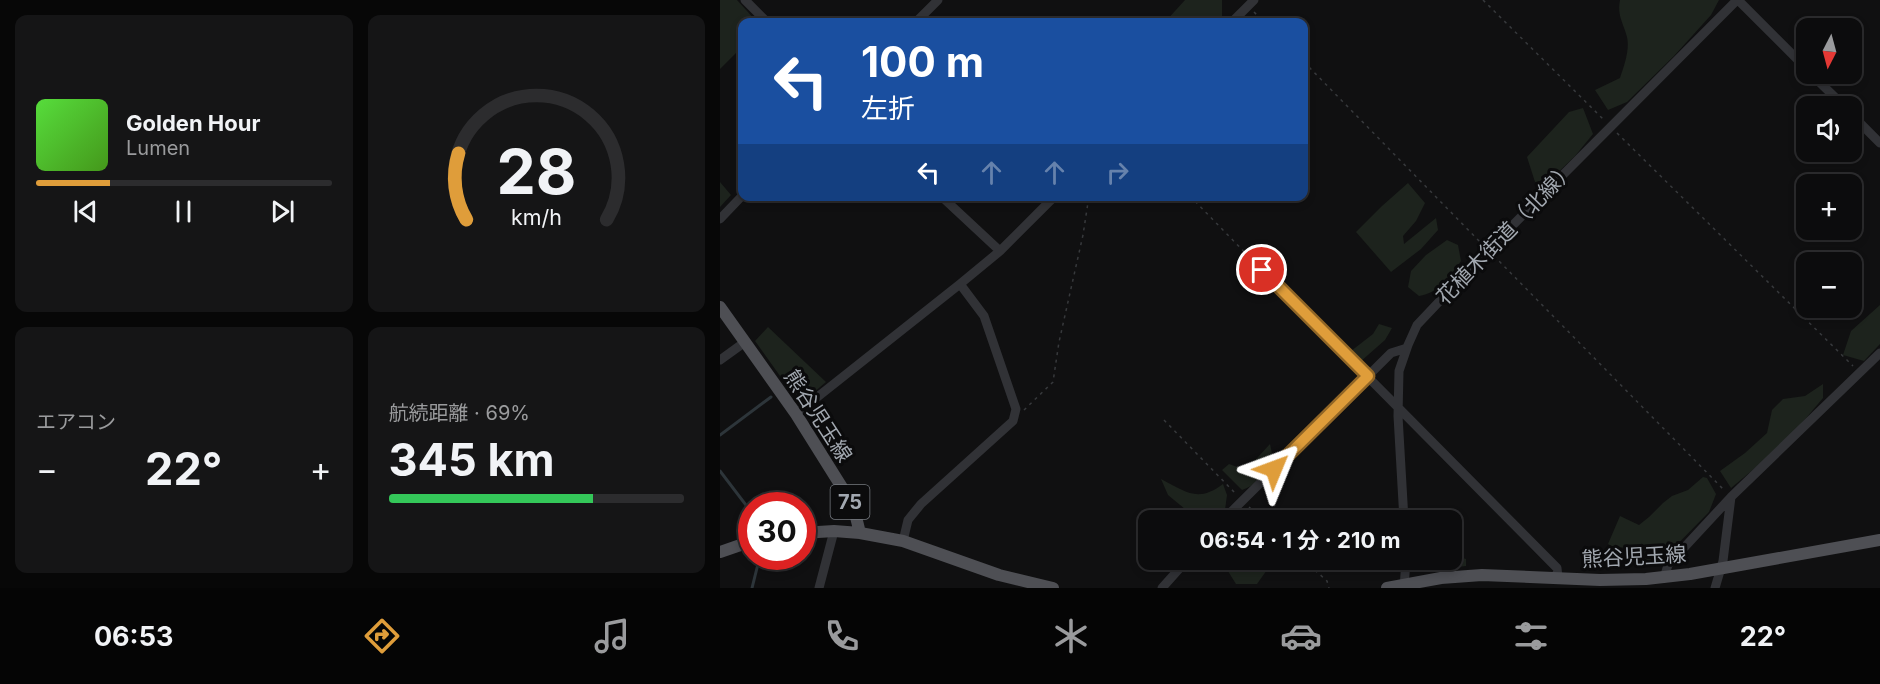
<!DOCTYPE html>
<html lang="ja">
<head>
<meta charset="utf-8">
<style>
	body { margin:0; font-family:Inter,"Noto Sans JP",sans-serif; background:#151516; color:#f1f3f6; height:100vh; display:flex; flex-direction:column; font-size:22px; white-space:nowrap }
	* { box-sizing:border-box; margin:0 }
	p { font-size:20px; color:#9a9b9d }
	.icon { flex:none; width:33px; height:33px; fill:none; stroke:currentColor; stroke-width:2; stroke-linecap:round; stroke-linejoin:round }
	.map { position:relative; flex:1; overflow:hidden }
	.side { display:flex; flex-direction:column; gap:15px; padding:15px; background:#070707; width:720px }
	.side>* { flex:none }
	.hud { position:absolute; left:18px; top:18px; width:570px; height:183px; border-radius:12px; box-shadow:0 3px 9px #0003,0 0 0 2px #2c2c2e; background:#1a4fa0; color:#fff; overflow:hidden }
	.needle { width:39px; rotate:186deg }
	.fabs { position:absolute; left:1076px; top:18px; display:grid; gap:12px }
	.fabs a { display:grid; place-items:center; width:66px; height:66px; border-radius:12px; background:#0c0c0d; box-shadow:0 3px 9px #0003,0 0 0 2px #2c2c2e; font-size:30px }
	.speed { position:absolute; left:18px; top:492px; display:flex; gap:12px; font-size:30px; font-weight:700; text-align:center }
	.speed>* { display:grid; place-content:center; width:78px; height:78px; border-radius:50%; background:#0c0c0d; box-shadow:0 3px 9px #0003,0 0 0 2px #2c2c2e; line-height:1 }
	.speed .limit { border:9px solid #d22; background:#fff; color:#111 }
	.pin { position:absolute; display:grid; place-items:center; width:51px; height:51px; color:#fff; margin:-26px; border:3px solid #fff; border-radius:50%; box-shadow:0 2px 6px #0007 }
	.me { position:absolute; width:66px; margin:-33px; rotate:46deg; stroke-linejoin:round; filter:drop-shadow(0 0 4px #0008) }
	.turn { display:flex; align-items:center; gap:21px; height:126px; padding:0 24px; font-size:27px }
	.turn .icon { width:78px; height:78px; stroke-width:2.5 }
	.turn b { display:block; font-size:42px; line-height:51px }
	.lanes { display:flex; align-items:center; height:57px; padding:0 24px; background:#0003; justify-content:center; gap:30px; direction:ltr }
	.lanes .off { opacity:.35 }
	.big { font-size:45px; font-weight:700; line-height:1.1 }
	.side .tile { flex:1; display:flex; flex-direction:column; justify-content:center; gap:9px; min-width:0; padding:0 21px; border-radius:12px; background:#151516 }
	.side .dial { align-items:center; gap:0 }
	.dial svg { height:156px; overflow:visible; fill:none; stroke:#2c2c2e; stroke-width:7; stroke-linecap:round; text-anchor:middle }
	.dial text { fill:#f1f3f6; stroke:none }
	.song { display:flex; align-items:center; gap:18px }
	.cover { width:72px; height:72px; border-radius:9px; background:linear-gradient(135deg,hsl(110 70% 55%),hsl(100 70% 35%)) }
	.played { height:6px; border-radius:3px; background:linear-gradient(90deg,#df9d3a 25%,#2c2c2e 25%) }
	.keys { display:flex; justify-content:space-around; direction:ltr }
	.heat { display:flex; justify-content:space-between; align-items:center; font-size:33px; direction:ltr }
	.charge { height:9px; border-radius:4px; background:linear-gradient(90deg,#34c759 69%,#2c2c2e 0) }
	.side .tiles { flex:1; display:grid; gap:15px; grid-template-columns:repeat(2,1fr) }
	.trip { position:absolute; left:418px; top:510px; width:324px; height:60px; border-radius:12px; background:#0c0c0d; box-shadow:0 3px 9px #0003,0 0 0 2px #2c2c2e; font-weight:700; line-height:60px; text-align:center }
	.menu { display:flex; height:96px; justify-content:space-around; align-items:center; background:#050505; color:#9a9b9d }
	.menu .icon { width:42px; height:42px }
	.menu .selected { color:#df9d3a }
	.menu b { font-size:27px; color:#f1f3f6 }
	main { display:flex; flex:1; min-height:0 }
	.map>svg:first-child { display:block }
	.green { fill:#1d231d }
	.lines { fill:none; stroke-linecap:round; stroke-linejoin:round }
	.stream { stroke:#2d353a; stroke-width:3 }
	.path { stroke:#37393c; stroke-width:1.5; stroke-dasharray:3 4.5; stroke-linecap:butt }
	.minor { stroke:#313236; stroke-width:9 }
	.major { stroke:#4e4f54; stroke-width:12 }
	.route-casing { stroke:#916626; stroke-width:15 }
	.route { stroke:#df9d3a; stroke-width:10 }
	.labels { text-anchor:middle; stroke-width:6; stroke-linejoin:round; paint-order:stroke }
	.shield { fill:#0b0b0c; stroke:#75797f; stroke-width:1.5 }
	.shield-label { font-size:20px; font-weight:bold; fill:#a2a8b0 }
	.street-label { font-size:21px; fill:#a2a8b0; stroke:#0b0b0c }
</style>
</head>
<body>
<main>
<section class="side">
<div class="tiles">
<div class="tile">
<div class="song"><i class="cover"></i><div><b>Golden Hour</b><p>Lumen</p></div></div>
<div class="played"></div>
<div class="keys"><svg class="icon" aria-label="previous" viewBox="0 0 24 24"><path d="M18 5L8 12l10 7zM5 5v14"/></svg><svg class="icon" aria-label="pause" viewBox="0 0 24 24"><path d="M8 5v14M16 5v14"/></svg><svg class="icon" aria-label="next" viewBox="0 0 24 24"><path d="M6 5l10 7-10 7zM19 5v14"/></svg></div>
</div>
<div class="tile dial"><svg viewBox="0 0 100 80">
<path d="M14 69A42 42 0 1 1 86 69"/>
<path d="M14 69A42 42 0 0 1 10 35" stroke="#df9d3a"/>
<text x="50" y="56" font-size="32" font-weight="700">28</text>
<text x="50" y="72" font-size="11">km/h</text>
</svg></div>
<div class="tile"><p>エアコン</p>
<div class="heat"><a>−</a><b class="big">22°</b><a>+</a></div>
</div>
<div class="tile"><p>航続距離 · 69%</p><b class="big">345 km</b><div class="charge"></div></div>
</div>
</section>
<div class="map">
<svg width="1160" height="588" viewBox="0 0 1160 588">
	<rect width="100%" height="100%" fill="#101011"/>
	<path class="green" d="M0 0H17L37 22H22V47L0 69Z
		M465 0H502V20L500 22H445Z
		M900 0H999L991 15 954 56 907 102 888 110 875 90 900 78C904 66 910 50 907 37 903 22 897 16 900 0Z
		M863 108 873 134 855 156 829 181 815 182 807 157 849 112Z
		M0 182 11 195 0 207Z
		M688 183 705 203 696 221 683 236 684 244 716 218 718 230 701 249 671 272 636 232 662 206Z
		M727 240 738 245 741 261C729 277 719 293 699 296L688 287 691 271 706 255Z
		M1160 305V344L1144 361 1123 355 1131 331Z
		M659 324 672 328 665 340 640 362 631 351 653 334Z
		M48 327 106 382 80 404 35 341Z
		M1103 384V398L1076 430 1047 458 1011 488 1000 471 1025 453 1047 433 1052 410 1063 399 1085 396Z
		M550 444 554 463C545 476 537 485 522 490L502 470 509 464 526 470Z
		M983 477 987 478 996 494 989 512 939 563 932 567C925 560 917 551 907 548 898 546 899 551 888 544L900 516 919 525 929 517 943 503 952 496 968 490Z
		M441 479C466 492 478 503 503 484L507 495 505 510 489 520 477 519 448 495Z
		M732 554 746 559V566L700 572 693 570V560H732Z
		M501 560H554L537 584H516Z"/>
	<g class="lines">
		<path class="stream" d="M0 435 51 397
			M0 471 32 513
			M32 588 40 556"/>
		<path class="path" d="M763 0 883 119
			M534 12 544 22
			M584 62 762 244
			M897 133 1133 366
			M470 196 535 263
			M774 256 1004 490
			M304 410 333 382 339 342 363 235 369 196
			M444 420 515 493
			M529 507 544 520
			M584 560 607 581 609 588"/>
		<path class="minor" d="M25 0 47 22
			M1018 0 1086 68
			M196 22 218 0
			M512 22 534 0
			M1091 74 1124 106
			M1131 114 1160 143
			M221 196 280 251
			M0 219 22 196
			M542 270 837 568 838 578
			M0 360 25 342
			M76 414 240 284 280 251 335 196
			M503 520 671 353 687 348
			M684 520 678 416 679 371 688 345 697 325 768 250 1017 0
			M183 541 188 520 201 504 293 421 296 409 264 316 240 284
			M944 578 948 565 1011 497 1160 353
			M99 588 114 531
			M442 588 467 560
			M684 588 686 560
			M995 588 1003 561 1011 497"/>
		<path class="major" d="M0 307 76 414 133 505 140 533 183 541 279 575 333 588
			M82 533 114 531 140 533
			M0 552 32 541
			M667 588 721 578 762 575 880 580 926 579 970 574 1160 540"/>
	</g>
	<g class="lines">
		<defs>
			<path id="route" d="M542 270 648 376 554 469"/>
		</defs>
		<use href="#route" class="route-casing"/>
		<use href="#route" class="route"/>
	</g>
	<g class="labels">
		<rect class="shield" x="110.5" y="485" width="39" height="34" rx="4.5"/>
		<g class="shield-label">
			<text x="130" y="509">75</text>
		</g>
		<g class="street-label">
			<text transform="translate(786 233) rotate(-46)" y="7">花植木街道（北線）</text>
			<text transform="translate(98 416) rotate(57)" y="7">熊谷児玉線</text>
			<text transform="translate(914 557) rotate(-3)" y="7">熊谷児玉線</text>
		</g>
	</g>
</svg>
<div class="fabs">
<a><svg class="needle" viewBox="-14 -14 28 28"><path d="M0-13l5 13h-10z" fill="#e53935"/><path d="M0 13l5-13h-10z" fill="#9a9b9d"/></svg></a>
<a><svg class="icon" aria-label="sound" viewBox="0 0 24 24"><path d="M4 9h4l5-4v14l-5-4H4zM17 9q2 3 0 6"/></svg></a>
<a>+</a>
<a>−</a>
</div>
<div class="speed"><div class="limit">30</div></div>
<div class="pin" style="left:542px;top:270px;background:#d93025"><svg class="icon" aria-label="arrive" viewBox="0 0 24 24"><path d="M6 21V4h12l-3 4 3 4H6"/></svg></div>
<svg class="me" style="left:554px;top:469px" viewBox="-20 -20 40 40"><path d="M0-17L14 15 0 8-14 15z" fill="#df9d3a" stroke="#fff" stroke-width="4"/></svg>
<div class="trip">06:54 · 1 分 · 210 m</div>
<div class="hud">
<div class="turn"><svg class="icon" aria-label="left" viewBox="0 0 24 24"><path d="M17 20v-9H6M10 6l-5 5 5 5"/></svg><div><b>100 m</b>左折</div></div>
<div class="lanes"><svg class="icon" aria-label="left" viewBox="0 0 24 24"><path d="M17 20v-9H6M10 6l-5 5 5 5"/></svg><svg class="icon off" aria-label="ahead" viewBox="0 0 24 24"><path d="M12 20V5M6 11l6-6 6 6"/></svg><svg class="icon off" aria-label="ahead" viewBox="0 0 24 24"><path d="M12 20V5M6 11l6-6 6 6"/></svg><svg class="icon off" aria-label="right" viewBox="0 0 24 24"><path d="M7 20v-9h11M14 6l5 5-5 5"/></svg></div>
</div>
</div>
</main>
<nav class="menu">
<b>06:53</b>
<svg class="icon selected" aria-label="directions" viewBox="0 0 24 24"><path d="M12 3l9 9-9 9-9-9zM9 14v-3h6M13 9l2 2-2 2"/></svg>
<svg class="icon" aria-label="music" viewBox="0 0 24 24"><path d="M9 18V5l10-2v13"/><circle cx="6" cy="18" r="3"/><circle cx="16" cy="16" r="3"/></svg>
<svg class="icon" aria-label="phone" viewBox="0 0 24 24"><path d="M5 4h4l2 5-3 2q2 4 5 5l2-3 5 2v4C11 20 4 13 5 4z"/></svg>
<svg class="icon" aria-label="climate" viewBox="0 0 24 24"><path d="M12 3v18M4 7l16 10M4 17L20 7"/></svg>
<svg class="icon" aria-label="car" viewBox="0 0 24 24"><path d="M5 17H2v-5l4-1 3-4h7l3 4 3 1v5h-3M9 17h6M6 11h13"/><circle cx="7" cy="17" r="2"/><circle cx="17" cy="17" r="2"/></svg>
<svg class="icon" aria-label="filters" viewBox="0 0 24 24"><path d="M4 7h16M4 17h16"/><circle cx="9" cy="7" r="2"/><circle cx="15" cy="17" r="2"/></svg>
<b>22°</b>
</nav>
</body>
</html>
